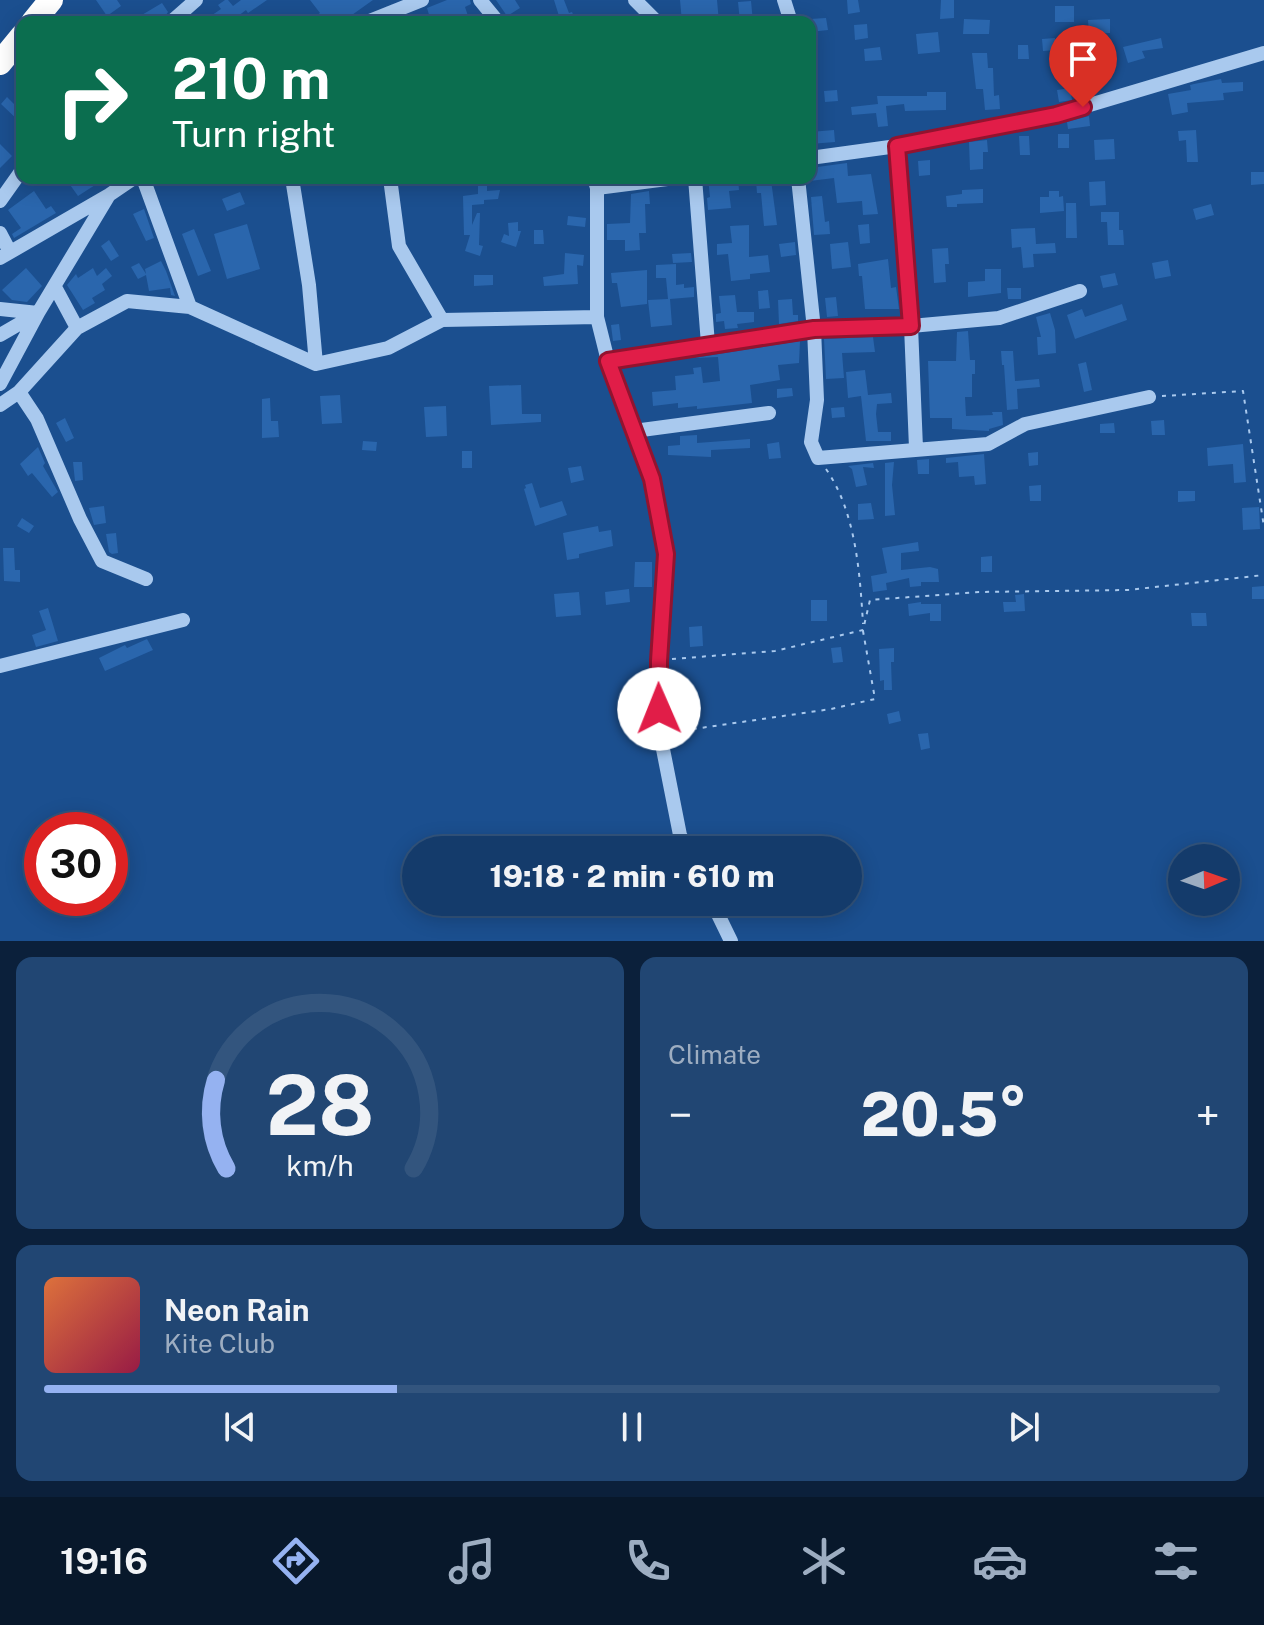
<!DOCTYPE html>
<html lang="en">
<head>
<meta charset="utf-8">
<style>
	body { margin:0; font-family:"Public Sans",sans-serif; background:#214673; color:#f1f3f6; height:100vh; display:flex; flex-direction:column; font-size:30px; white-space:nowrap }
	* { box-sizing:border-box; margin:0 }
	p { font-size:26px; color:#9dadc1 }
	.icon { flex:none; width:44px; height:44px; fill:none; stroke:currentColor; stroke-width:2; stroke-linecap:round; stroke-linejoin:round }
	.map { position:relative; height:941px; overflow:hidden }
	.details { display:flex; flex-direction:column; gap:16px; padding:16px; background:#0b203b; flex:1 }
	.details>* { flex:none }
	.top-card { position:absolute; left:16px; top:16px; width:800px; height:168px; border-radius:16px; box-shadow:0 4px 20px #0003,0 0 0 2px #33557e; background:#0b6e4f; color:#fff; overflow:hidden }
	.needle { width:52px; rotate:88deg }
	.fabs { position:absolute; left:1168px; top:844px; display:grid; gap:16px }
	.fabs a { display:grid; place-items:center; width:72px; height:72px; border-radius:50%; background:#143b6b; box-shadow:0 4px 20px #0003,0 0 0 2px #33557e; font-size:40px }
	.speed { position:absolute; left:24px; top:812px; display:flex; gap:16px; font-size:40px; font-weight:700; text-align:center }
	.speed>* { display:grid; place-content:center; width:104px; height:104px; border-radius:50%; background:#143b6b; box-shadow:0 4px 20px #0003,0 0 0 2px #33557e; line-height:1 }
	.speed .limit { border:12px solid #d22; background:#fff; color:#111 }
	.pin { position:absolute; display:grid; place-items:center; width:68px; height:68px; color:#fff; margin:-82px -34px; border-radius:50% 50% 50% 0; rotate:-45deg; box-shadow:0 0 8px #0007 }
	.pin .icon { rotate:45deg }
	.me { position:absolute; width:88px; margin:-44px; rotate:359deg; stroke-linejoin:round; filter:drop-shadow(0 0 6px #0008) }
	.turn { display:flex; align-items:center; gap:28px; height:168px; padding:0 24px; font-size:36px }
	.turn .icon { width:104px; height:104px; stroke-width:2.5 }
	.turn b { display:block; font-size:56px; line-height:68px }
	.big { font-size:60px; font-weight:800; line-height:1.1 }
	.details .widget { flex:1; display:flex; flex-direction:column; justify-content:center; gap:12px; min-width:0; padding:0 28px; border-radius:16px; background:#214673 }
	.details .dial { align-items:center; gap:0 }
	.dial svg { height:208px; overflow:visible; fill:none; stroke:#33557e; stroke-width:7; stroke-linecap:round; text-anchor:middle }
	.dial text { fill:#f1f3f6; stroke:none }
	.song { display:flex; align-items:center; gap:24px }
	.cover { width:96px; height:96px; border-radius:12px; background:linear-gradient(135deg,hsl(20 70% 55%),hsl(340 70% 35%)) }
	.played { height:8px; border-radius:4px; background:linear-gradient(90deg,#95b2f1 30%,#33557e 30%) }
	.keys { display:flex; justify-content:space-around; direction:ltr }
	.heat { display:flex; justify-content:space-between; align-items:center; font-size:44px; direction:ltr }
	.details .tiles { flex:1; display:grid; gap:16px; grid-template-columns:1fr 1fr }
	.widget:last-child { grid-column:span 2 }
	.trip { position:absolute; left:402px; top:836px; width:460px; height:80px; border-radius:40px; background:#143b6b; box-shadow:0 4px 20px #0003,0 0 0 2px #33557e; font-weight:800; line-height:80px; text-align:center }
	.tab-bar { display:flex; height:128px; justify-content:space-around; align-items:center; background:#08182b; color:#9dadc1 }
	.tab-bar .icon { width:56px; height:56px }
	.tab-bar .active { color:#95b2f1 }
	.tab-bar b { font-size:36px; color:#f1f3f6 }
	.map>svg:first-child { display:block }
	.building { fill:#2a66ad }
	.lines { fill:none; stroke-linecap:round; stroke-linejoin:round }
	.path { stroke:#a9c9ee; stroke-width:2; stroke-dasharray:4 6; stroke-linecap:butt }
	.minor { stroke:#a9c9ee; stroke-width:14 }
	.highway { stroke:#fff; stroke-width:24 }
	.route-casing { stroke:#92132f; stroke-width:20 }
	.route { stroke:#e11d48; stroke-width:14 }
</style>
</head>
<body>
<div class="map">
<svg width="1264" height="941" viewBox="0 0 1264 941">
	<rect width="100%" height="100%" fill="#1b4f8f"/>
	<path class="building" d="M96 0H117L121 6 107 16Z
		M225 0H228L233 6 241 0H267L248 13 246 10 230 22H202L221 9 218 5Z
		M310 0H373L342 22H307L320 13Z
		M447 0H470L471 4 465 7 470 22H442L440 15 430 18 427 8Z
		M496 0H515L520 8 507 16Z
		M554 0H564L569 13 572 12 576 22H547L559 16Z
		M680 0H717L719 22H682Z
		M847 0H858L860 12 848 14Z
		M941 0H954V18L940 19Z
		M751 1 753 22H740L738 2Z
		M162 3 168 12 161 22H130Z
		M1055 6H1074V22H1055Z
		M826 18 828 30 810 32V19Z
		M964 19 990 20 989 34H963Z
		M1110 19V33L1089 34 1088 20Z
		M867 24 868 38 855 40 854 25Z
		M938 32 940 52 918 54 916 34Z
		M1055 38 1056 50 1043 51 1042 39Z
		M1161 38 1163 48 1142 51 1145 58 1128 63 1123 47Z
		M1075 43 1076 59 1065 60 1064 44Z
		M1018 45H1028L1029 59H1018Z
		M880 47 882 60 865 61 864 49Z
		M972 53H987L988 68H993L994 96 999 95 1000 109 985 110 983 89H976Z
		M1221 79 1222 83 1243 82V91L1223 93 1224 100 1187 103 1188 112 1172 115 1168 94 1191 90 1190 85 1194 84Z
		M1070 88 1072 100 1059 102 1057 90Z
		M837 90 838 101 825 102 824 91Z
		M927 92H946V110L905 111 904 104 886 106 888 126 878 127 876 113 852 115 851 107 878 104 877 96H927Z
		M7 97 22 112V124L1 104Z
		M1089 116 1090 126 1068 129 1067 122Z
		M834 130 835 142 810 144V132Z
		M1196 130 1198 162H1187L1186 140 1179 141 1178 131Z
		M1058 134H1069V148H1058Z
		M1019 136H1029L1030 155H1020Z
		M1114 139 1115 159 1095 160 1094 140Z
		M987 140 988 152H983V169L970 170 969 142Z
		M0 144 12 156 0 168Z
		M930 160V175L919 176 918 161Z
		M847 163 848 176 871 174 878 214 863 215 862 201 837 203 834 178 810 181V168Z
		M1251 172H1264V184L1251 185Z
		M74 178H106L78 196 68 182Z
		M478 178H487V191L500 190 498 199 484 200V204L472 205V225L477 213H480L479 245 483 246 480 256 465 251 470 235H464L463 196 478 194Z
		M708 178H720V180L738 179 739 190 729 191 731 208 708 210 707 198 710 197Z
		M771 180 777 225 764 226 761 193H757L756 181Z
		M1105 181 1106 205 1090 206 1089 182Z
		M983 189V203L957 204V207H947L946 196 962 194V190Z
		M34 191 46 209 51 206 56 213 14 238 12 234 21 228 8 210Z
		M649 191 650 204H645L646 233H639L640 250 625 251V240H607V224L630 223 631 194Z
		M1049 191H1059V197L1063 196 1064 211 1040 213V197H1049Z
		M240 192 245 204 227 211 222 199Z
		M822 196 825 222 829 221 830 234 814 235 811 197Z
		M1066 203H1076L1077 238H1066Z
		M1211 204 1214 215 1196 220 1193 209Z
		M144 209 154 238 146 241 133 214Z
		M1101 212H1119V230H1123L1124 245H1108L1107 222H1101Z
		M568 216 586 218 585 227 567 225Z
		M518 222V231H521L516 247 501 242 504 234 509 236 508 223Z
		M247 224 260 269 227 279 214 234Z
		M869 224 870 243 860 244 858 225Z
		M749 225V257L768 255 770 272 750 274V279L731 281 728 254 717 255V244L732 243 730 226Z
		M1035 228 1036 244 1055 243 1056 253 1033 254 1034 267 1023 268 1021 247 1012 248 1011 229Z
		M194 229 211 271 198 276 182 234Z
		M534 230H543L544 244H534Z
		M109 240 119 256 111 261 101 246Z
		M795 242 796 255 781 257 779 244Z
		M848 242 851 267 832 269 830 244Z
		M948 248 949 264H945L946 282 934 283 932 249Z
		M565 253 584 255 583 266 577 265 578 284 544 286 543 277 564 274Z
		M691 253 692 262 673 263 672 254Z
		M888 259 891 288 896 287 899 309H865L862 276H859L858 264Z
		M1168 260 1171 276 1155 279 1152 263Z
		M161 261 166 271 175 296 171 295 170 288 149 291 146 275 138 279 131 267 139 263 146 274 145 269Z
		M676 264V285L684 284V288L694 287V297L670 299 672 325 651 327 648 300 668 299 666 278H656V265Z
		M26 268 42 286 27 302 12 300 2 290Z
		M93 268 97 276 106 268 112 276 102 284 105 290 92 298 95 303 83 310 67 285 76 274 78 278Z
		M985 269H1001V293L968 297V282L985 281Z
		M647 270V304L621 307 617 283H612L611 273Z
		M1115 273 1118 285 1103 288 1100 276Z
		M474 275H493V285L474 286Z
		M1007 288H1021V299H1008Z
		M768 290 770 308 759 309 758 291Z
		M735 295 737 312H754V322L737 324 738 328 725 329 724 321 716 322V314L721 313 719 296Z
		M836 297 838 316 827 317 825 298Z
		M792 299 793 315H798V321L779 324 778 300Z
		M1122 304 1127 320 1075 339 1067 315 1082 309 1085 317Z
		M1050 313 1055 330 1056 353 1038 355 1037 337H1041L1036 317Z
		M619 324 621 340 613 341 611 325Z
		M968 331 970 360H975V374H972V397H965L966 416 993 415 992 412H1002L1003 425 989 429V431L952 429V418H930L928 361H956L957 332Z
		M873 337 875 352 842 353 844 378 826 379 824 339Z
		M800 341 799 363 778 365 780 380 750 385 752 403 697 409V406L678 408V403L653 406 652 392 676 390 675 376 694 374 693 368 701 367 703 383 720 381 718 357 694 358Z
		M1001 351H1013L1015 381 1039 379 1040 387 1017 389 1018 409 1007 410 1004 365H1002Z
		M1086 362 1092 390 1084 392 1078 364Z
		M865 370 868 395 891 393 892 403 877 404 876 414 878 432H891V441H866L861 396 848 398 846 372Z
		M521 385 522 414H541V422L491 425 489 386Z
		M792 388 793 396 777 398V389Z
		M340 395 342 423 322 424 320 396Z
		M270 398 271 421H278L279 437 262 438V399Z
		M446 406 447 436 426 437 424 407Z
		M844 407 845 417 832 418 831 408Z
		M65 418 74 438 66 442 56 423Z
		M1164 420 1165 435H1152L1151 421Z
		M1114 423 1115 433H1100V424Z
		M697 435V443L750 439V448L711 450V457L668 455V446L680 445V436Z
		M363 441 377 442 376 451 362 450Z
		M779 442 781 458 769 459 767 444Z
		M1243 444 1246 482 1234 483 1233 464 1208 466 1207 448Z
		M38 447 45 463 43 466 58 492 52 497 32 473 28 476 20 464Z
		M462 451H472V468H462Z
		M1038 452V465L1029 466 1028 453Z
		M984 454 986 484 975 485 974 476 959 477 958 462 946 463V458Z
		M929 459V474H918L917 460Z
		M73 462H82L83 480 75 481Z
		M894 462 892 485 895 515 885 516V463Z
		M873 463 874 468 863 467 867 485 856 487 852 469 848 466Z
		M581 466 584 480 571 483 568 468Z
		M532 483 540 508 562 501 567 515 535 526 524 489 526 488 525 485Z
		M1041 485V501H1030L1029 486Z
		M1178 491H1195V501L1178 502Z
		M871 503 874 519 858 520V504Z
		M104 506 106 523 94 525 89 508Z
		M1259 507 1260 529 1243 530 1242 508Z
		M22 518 34 526 29 533 17 526Z
		M598 526 599 532 611 530 613 546 579 554V558L567 560 563 533Z
		M116 533 118 553 112 554 109 552 106 534Z
		M918 542 919 551 901 553V570L930 567 938 569 939 582H921V586L910 587 909 578 886 583 887 590 873 592 871 576 887 573 882 548Z
		M3 548H14L15 570H20V582L4 581Z
		M992 556V572H981V557Z
		M635 562H652V587H634Z
		M1264 586V599H1252V587Z
		M629 589 630 602 606 605 605 592Z
		M579 592 581 615 556 617 554 594Z
		M1024 594 1025 611 1004 612 1003 602H1016L1015 595Z
		M811 600H827V621H811Z
		M921 602V604H941V621H930V613L909 616 908 604Z
		M48 608 58 641 36 647 32 635 46 630 39 611Z
		M1191 613H1206L1207 626H1192Z
		M702 626 703 646 690 647 689 627Z
		M147 639 153 650 105 671 99 658 125 645 127 648Z
		M841 647 843 662 833 663 831 648Z
		M894 648V662H891L892 690H884V680L880 681 879 649Z
		M685 680 686 690 669 692V682Z
		M899 711 901 721 889 724 887 714Z
		M928 733 930 748 921 750 918 734Z"/>
	<g class="lines">
		<path class="path" d="M1162 396 1243 391 1264 527
			M826 469C856 512 860 574 863 624
			M672 659 775 651 863 630 870 600 979 592 1128 590 1264 575
			M673 732 831 709 875 699 863 631"/>
		<path class="minor" d="M480 0 498 22
			M635 0 657 22
			M784 0 791 22
			M171 22 196 0
			M367 22 422 0
			M897 146 911 326 916 448
			M810 158 897 146 1056 115 1264 53
			M143 178 190 307
			M292 178 309 285 316 364
			M390 178 399 246 442 320
			M594 178 597 188V317L608 361 652 479 666 554 659 661 660 734 680 835 687 850
			M695 178 708 344
			M798 178 814 329 817 400 811 442 818 458 988 444 1025 424 1149 397
			M597 188 675 178
			M0 201 22 170
			M0 233 10 252
			M0 258 109 195 134 178
			M55 287 77 328 19 392 37 419 80 519 102 561 146 579
			M0 309 38 313
			M77 328 127 301 190 307 316 364 388 348 442 320 597 317
			M0 335 38 313
			M608 361 814 329 911 326 999 318 1080 291
			M0 384 38 313 109 195
			M0 405 19 392
			M634 431 769 413
			M0 666 183 620
			M712 902 731 941"/>
		<path class="highway" d="M33 22 51 0
			M0 63 22 36"/>
	</g>
	<g class="lines">
		<defs>
			<path id="route" d="M659 709V661L666 554 652 479 608 361 814 329 911 326 897 146 1056 115 1083 107"/>
		</defs>
		<use href="#route" class="route-casing"/>
		<use href="#route" class="route"/>
	</g>
</svg>
<div class="fabs">
<a><svg class="needle" viewBox="-14 -14 28 28"><path d="M0-13l5 13h-10z" fill="#e53935"/><path d="M0 13l5-13h-10z" fill="#9dadc1"/></svg></a>
</div>
<div class="speed"><div class="limit">30</div></div>
<div class="pin" style="left:1083px;top:107px;background:#d93025"><svg class="icon" aria-label="arrive" viewBox="0 0 24 24"><path d="M6 21V4h12l-3 4 3 4H6"/></svg></div>
<svg class="me" style="left:659px;top:709px" viewBox="-20 -20 40 40"><circle r="19" fill="#fff"/><path d="M0-13L10 11 0 6-10 11z" fill="#e11d48"/></svg>
<div class="trip">19:18 · 2 min · 610 m</div>
<div class="top-card">
<div class="turn"><svg class="icon" aria-label="right" viewBox="0 0 24 24"><path d="M7 20v-9h11M14 6l5 5-5 5"/></svg><div><b>210 m</b>Turn right</div></div>
</div>
</div>
<section class="details">
<div class="tiles">
<div class="widget dial"><svg viewBox="0 0 100 80">
<path d="M14 69A42 42 0 1 1 86 69"/>
<path d="M14 69A42 42 0 0 1 10 35" stroke="#95b2f1"/>
<text x="50" y="56" font-size="32" font-weight="700">28</text>
<text x="50" y="72" font-size="11">km/h</text>
</svg></div>
<div class="widget"><p>Climate</p>
<div class="heat"><a>−</a><b class="big">20.5°</b><a>+</a></div>
</div>
<div class="widget">
<div class="song"><i class="cover"></i><div><b>Neon Rain</b><p>Kite Club</p></div></div>
<div class="played"></div>
<div class="keys"><svg class="icon" aria-label="previous" viewBox="0 0 24 24"><path d="M18 5L8 12l10 7zM5 5v14"/></svg><svg class="icon" aria-label="pause" viewBox="0 0 24 24"><path d="M8 5v14M16 5v14"/></svg><svg class="icon" aria-label="next" viewBox="0 0 24 24"><path d="M6 5l10 7-10 7zM19 5v14"/></svg></div>
</div>
</div>
</section>
<nav class="tab-bar">
<b>19:16</b>
<svg class="icon active" aria-label="directions" viewBox="0 0 24 24"><path d="M12 3l9 9-9 9-9-9zM9 14v-3h6M13 9l2 2-2 2"/></svg>
<svg class="icon" aria-label="music" viewBox="0 0 24 24"><path d="M9 18V5l10-2v13"/><circle cx="6" cy="18" r="3"/><circle cx="16" cy="16" r="3"/></svg>
<svg class="icon" aria-label="phone" viewBox="0 0 24 24"><path d="M5 4h4l2 5-3 2q2 4 5 5l2-3 5 2v4C11 20 4 13 5 4z"/></svg>
<svg class="icon" aria-label="climate" viewBox="0 0 24 24"><path d="M12 3v18M4 7l16 10M4 17L20 7"/></svg>
<svg class="icon" aria-label="car" viewBox="0 0 24 24"><path d="M5 17H2v-5l4-1 3-4h7l3 4 3 1v5h-3M9 17h6M6 11h13"/><circle cx="7" cy="17" r="2"/><circle cx="17" cy="17" r="2"/></svg>
<svg class="icon" aria-label="filters" viewBox="0 0 24 24"><path d="M4 7h16M4 17h16"/><circle cx="9" cy="7" r="2"/><circle cx="15" cy="17" r="2"/></svg>
</nav>
</body>
</html>
